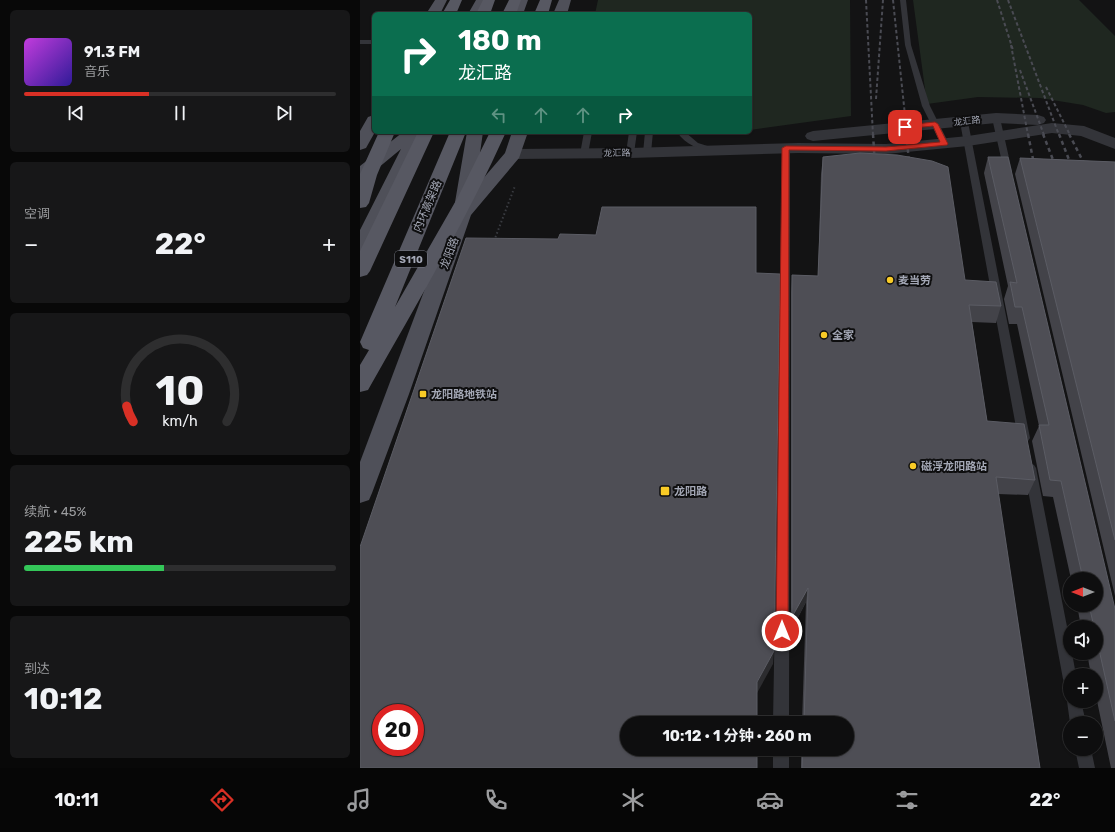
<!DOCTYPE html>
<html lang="zh">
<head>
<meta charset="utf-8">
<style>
	body { margin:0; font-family:Rubik,"Noto Sans SC",sans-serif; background:#171718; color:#f1f3f6; height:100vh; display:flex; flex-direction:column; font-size:15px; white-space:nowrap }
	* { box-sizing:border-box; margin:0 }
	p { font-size:13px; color:#9b9c9e }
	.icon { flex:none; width:22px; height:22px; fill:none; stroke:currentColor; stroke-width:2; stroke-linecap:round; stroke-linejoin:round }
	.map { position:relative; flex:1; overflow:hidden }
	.panel { display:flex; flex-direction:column; gap:10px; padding:10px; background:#080808; width:360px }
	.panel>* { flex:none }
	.guide { position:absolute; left:12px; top:12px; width:380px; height:122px; border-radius:6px; box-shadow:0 1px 3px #0004,0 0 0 1px #2e2e2f; background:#0b6e4f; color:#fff; overflow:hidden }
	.needle { width:26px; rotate:270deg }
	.buttons { position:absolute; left:703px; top:572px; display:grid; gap:8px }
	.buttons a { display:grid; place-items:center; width:40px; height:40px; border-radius:50%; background:#0e0e0f; box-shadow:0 1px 3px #0004,0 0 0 1px #2e2e2f; font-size:20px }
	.speed { position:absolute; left:12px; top:704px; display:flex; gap:8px; font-size:20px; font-weight:700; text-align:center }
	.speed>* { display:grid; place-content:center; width:52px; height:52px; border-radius:50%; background:#0e0e0f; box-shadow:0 1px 3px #0004,0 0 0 1px #2e2e2f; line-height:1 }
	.speed .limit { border:6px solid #d22; background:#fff; color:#111 }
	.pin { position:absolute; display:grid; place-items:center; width:34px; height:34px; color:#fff; margin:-17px; border-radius:8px; box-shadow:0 2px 6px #0006 }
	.me { position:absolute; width:44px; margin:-22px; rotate:0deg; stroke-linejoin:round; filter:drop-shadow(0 0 3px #0008) }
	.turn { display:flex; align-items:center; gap:14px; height:84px; padding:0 20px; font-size:18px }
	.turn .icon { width:52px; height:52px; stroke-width:2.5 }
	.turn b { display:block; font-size:28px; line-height:34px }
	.lanes { display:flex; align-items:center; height:38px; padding:0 20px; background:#0003; justify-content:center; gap:20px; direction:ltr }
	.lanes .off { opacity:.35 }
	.big { font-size:30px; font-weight:700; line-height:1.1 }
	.panel .tile { flex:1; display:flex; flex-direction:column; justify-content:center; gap:6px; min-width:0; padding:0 14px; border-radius:6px; background:#171718 }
	.panel .dial { align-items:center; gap:0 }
	.dial svg { height:104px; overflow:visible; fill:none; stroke:#2e2e2f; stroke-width:7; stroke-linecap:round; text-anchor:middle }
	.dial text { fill:#f1f3f6; stroke:none }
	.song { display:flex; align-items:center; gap:12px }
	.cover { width:48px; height:48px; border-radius:6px; background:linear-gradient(135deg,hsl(290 70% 55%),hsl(250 70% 35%)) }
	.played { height:4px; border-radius:2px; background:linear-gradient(90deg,#d93025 40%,#2e2e2f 40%) }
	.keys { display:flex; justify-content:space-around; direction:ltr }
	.heat { display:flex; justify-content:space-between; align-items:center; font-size:22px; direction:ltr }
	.charge { height:6px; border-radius:3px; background:linear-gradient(90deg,#34c759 45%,#2e2e2f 0) }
	.trip { position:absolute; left:260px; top:716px; width:234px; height:40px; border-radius:20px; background:#0e0e0f; box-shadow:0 1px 3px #0004,0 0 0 1px #2e2e2f; font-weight:700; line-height:40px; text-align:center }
	.dock { display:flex; height:64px; justify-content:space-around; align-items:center; background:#060606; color:#9b9c9e }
	.dock .icon { width:28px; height:28px }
	.dock .on { color:#d93025 }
	.dock b { font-size:18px; color:#f1f3f6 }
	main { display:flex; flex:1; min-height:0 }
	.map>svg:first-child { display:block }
	.green { fill:#1f2720 }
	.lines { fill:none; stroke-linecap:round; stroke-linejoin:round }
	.path { stroke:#393b40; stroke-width:2; stroke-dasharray:1.5 2.5; stroke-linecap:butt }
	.service { fill:#333439; fill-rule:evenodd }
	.minor { fill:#333439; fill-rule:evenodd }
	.primary { fill:#4f5059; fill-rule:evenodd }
	.trunk { fill:#575862; fill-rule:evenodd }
	.rail-far1 { stroke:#4a4b53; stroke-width:2; stroke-dasharray:3.5 2.5; stroke-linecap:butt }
	.rail { stroke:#4a4b53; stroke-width:2.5; stroke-dasharray:4 3.5; stroke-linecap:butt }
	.wall { fill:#434349 }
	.shaded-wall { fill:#2c2c2f }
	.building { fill:#4e4e55; stroke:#5b5c64; fill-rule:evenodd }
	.route { fill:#d93025; stroke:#8d1f18 }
	.poi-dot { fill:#f9cb26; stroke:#0e0e0f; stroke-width:1.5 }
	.labels { text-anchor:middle; stroke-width:4; stroke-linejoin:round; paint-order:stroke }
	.far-street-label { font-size:9px; fill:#a3a7b5; stroke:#0e0e0f }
	.shield { fill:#0e0e0f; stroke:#767983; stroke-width:1 }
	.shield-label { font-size:10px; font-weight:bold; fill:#a3a7b5 }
	.street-label { font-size:11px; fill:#a3a7b5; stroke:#0e0e0f }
	.poi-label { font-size:11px; font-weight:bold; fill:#a3a7b5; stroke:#0e0e0f; text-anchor:start }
</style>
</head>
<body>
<main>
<section class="panel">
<div class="tile">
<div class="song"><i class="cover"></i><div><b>91.3 FM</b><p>音乐</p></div></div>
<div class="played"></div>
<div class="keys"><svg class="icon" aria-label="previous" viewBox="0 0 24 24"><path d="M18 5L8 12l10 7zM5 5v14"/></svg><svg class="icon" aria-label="pause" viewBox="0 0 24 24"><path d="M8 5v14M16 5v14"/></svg><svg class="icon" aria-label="next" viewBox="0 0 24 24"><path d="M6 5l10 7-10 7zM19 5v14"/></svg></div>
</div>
<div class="tile"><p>空调</p>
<div class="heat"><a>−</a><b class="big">22°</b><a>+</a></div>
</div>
<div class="tile dial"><svg viewBox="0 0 100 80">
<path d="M14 69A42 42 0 1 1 86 69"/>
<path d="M14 69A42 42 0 0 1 9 57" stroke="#d93025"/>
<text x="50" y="56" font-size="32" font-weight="700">10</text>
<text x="50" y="72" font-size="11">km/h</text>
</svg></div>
<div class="tile"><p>续航 · 45%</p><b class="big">225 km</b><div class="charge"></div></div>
<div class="tile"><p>到达</p><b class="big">10:12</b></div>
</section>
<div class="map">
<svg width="755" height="768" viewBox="0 0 755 768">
	<rect width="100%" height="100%" fill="#131314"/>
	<path class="green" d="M238 0H490L491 116 390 130V14H235Z
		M553 0H719L755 36V112L746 113 723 105 680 98 618 97 567 104Z"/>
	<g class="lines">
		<path class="path" d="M134 241 155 186"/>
		<path class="service" d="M540 0H546L551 45 570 106 589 144 588 146H582L562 106 545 45Z
			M0 40H14V44H0Z
			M633 116 640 118 652 171 651 173H645L644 171 632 118Z
			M601 120 608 122 670 438 668 441H660L658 438 600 122Z
			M224 132H232L228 154 224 156 220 154Z
			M269 132H277L274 153 270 155 266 153Z
			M285 132H293L291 153 287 155 283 153Z
			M317 132H325L338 143 357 149 353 151C338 149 326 145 317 132Z
			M423 146H426L430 148 429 723H413Z
			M670 463 674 465 676 468 710 642V653H712L716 675H710V686L705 684 703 679 664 468 666 465Z
			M710 695V701H721L726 723H710L707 701Z
			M413 749H429V768H413Z
			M715 749H731L735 768H719Z"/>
		<path class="minor" d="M636 113 678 115 684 117 686 120 684 123 678 125 636 123 453 141 447 139 445 136 447 133 453 131Z
			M692 123 724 126 755 138V149L721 136 692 133 608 146 526 154 438 153 270 158 153 159 147 158 145 154 147 150 153 149 270 148 438 143 526 144 608 136Z"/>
		<path class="primary" d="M75 0H87L80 14H66Z
			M116 0H128L122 14H108Z
			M156 0H168L163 14H149Z
			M199 0H211L207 14H193Z
			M14 115 15 132 6 148 0 150V131L8 117Z
			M43 132H66L9 249 7 253 0 255V230L41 149 6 178 0 179V166Z
			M107 132H123L115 188 145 153 152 132H168L159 158 111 215 49 394 12 493 9 500 0 503V462L93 214Z"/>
		<path class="trunk" d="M90 0H102L96 14H82Z
			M123 0H135L130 14H116Z
			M149 0H161L156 14H142Z
			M180 0H192L188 14H174Z
			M19 132H35L17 175 9 203 6 207 0 208V174Z
			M58 132H74L10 271 7 275 0 277V251Z
			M90 132H106L35 307 98 197 130 132H146C106 221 56 305 8 390L0 392V365L9 350 3 348 0 342Z"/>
		<path class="rail-far1" d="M506 0 513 135
			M533 0 547 135
			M637 0 653 50
			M648 0 699 135
			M651 45 668 135
			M660 70 684 135
			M686 87 710 135
			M516 99 523 0"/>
		<path class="rail" d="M513 134 515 166
			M546 134 550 169
			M668 134 675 169
			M683 134 697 170
			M699 134 713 170
			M709 134 728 171"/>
	</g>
	<path class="wall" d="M463 157 605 280 641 306 636 323 612 322 627 421 675 480 668 495 638 494 680 768H441V749H487V723H442L446 602 431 631V292L432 275 458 276 461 174Z
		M628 157 755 609V768H751L736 696V675H731L727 653H736V627H721L717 605H736V579H711L693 497 683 496 672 441 679 426 657 324H649L644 299 648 286 624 173Z
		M660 158 755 162V596L655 174Z"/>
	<path class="shaded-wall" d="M448 588 446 602 431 631 432 617Z
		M414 651 413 664 396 695 397 682Z"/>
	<path class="building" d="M500 153 537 155 572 161 588 167 605 280 636 282 641 306 609 305 627 421 664 424 675 480 636 477 680 768H442L443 749H487V723H444L448 588 432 617V275L458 276 463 157Z
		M628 157H648L755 609V721L736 636V627H734L729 605H736V579H723L701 481 690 480 679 425H689L662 307H655L650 282 657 283Z
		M660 158 755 162V540Z
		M242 207H396V273L420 274 414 651 397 682V723H267V749H397V768H0V547L106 238 198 239 200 234 236 235ZM21 713H55V747H21Z"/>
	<path class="route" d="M575 122 578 124 588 144 587 145 526 151 429 150 428 631 426 635 422 636 418 635 416 631 422 148 426 146 526 147 580 142 573 126 545 129 542 127 545 125Z"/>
	<g class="poi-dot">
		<circle cx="530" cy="280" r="4"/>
		<circle cx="464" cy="335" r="4"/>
		<rect x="59" y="390" width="8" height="8" rx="2"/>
		<circle cx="553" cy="466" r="4"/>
		<rect x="300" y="486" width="10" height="10" rx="2"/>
	</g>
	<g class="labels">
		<g class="far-street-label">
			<text transform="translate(607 121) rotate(-6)" y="3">龙汇路</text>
			<text transform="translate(257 153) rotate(-1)" y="3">龙汇路</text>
		</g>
		<rect class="shield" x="35" y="251" width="32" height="16" rx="3"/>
		<g class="shield-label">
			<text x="51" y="263">S110</text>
		</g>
		<g class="street-label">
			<text transform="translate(67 206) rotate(-67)" y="4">内环高架路</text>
			<text transform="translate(89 253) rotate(-70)" y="4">龙阳路</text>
		</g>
		<g class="poi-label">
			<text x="538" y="284">麦当劳</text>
			<text x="472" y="339">全家</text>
			<text x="71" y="398">龙阳路地铁站</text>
			<text x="561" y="470">磁浮龙阳路站</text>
			<text x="314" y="495">龙阳路</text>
		</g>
	</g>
</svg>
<div class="buttons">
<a><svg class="needle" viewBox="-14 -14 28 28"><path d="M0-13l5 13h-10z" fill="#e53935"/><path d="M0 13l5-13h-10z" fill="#9b9c9e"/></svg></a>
<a><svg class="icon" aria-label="sound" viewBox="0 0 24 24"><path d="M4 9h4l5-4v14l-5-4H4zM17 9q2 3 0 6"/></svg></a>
<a>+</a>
<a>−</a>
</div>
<div class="speed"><div class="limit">20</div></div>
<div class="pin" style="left:545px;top:127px;background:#d93025"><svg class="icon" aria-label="arrive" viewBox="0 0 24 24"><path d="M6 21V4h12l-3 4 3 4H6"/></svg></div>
<svg class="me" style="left:422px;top:631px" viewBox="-20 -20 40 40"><circle r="17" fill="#d93025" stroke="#fff" stroke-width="3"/><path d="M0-11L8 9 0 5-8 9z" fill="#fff"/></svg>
<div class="trip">10:12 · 1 分钟 · 260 m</div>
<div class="guide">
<div class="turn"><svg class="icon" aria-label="right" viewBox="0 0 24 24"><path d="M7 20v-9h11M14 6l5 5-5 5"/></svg><div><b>180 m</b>龙汇路</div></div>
<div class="lanes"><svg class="icon off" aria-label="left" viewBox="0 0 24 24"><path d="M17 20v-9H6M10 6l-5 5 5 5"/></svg><svg class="icon off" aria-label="ahead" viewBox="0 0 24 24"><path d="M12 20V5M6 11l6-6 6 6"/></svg><svg class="icon off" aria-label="ahead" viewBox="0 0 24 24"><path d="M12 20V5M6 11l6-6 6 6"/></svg><svg class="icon" aria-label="right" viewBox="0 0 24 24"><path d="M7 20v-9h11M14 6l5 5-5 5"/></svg></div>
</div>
</div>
</main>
<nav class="dock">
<b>10:11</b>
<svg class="icon on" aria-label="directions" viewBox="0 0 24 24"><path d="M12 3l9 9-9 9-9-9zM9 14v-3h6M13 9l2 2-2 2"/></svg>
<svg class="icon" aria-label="music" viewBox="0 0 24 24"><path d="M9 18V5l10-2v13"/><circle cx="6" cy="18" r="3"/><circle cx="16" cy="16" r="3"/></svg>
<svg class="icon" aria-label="phone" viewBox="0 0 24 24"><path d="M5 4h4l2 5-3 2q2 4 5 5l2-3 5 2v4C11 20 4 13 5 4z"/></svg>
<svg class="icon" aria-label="climate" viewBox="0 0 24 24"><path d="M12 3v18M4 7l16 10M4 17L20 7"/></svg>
<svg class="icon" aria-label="car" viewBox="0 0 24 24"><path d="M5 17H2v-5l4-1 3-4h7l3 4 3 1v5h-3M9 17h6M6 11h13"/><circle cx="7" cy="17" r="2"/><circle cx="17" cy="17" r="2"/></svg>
<svg class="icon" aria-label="filters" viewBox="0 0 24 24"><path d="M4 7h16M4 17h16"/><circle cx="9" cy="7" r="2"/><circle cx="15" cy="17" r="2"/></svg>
<b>22°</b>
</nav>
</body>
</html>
